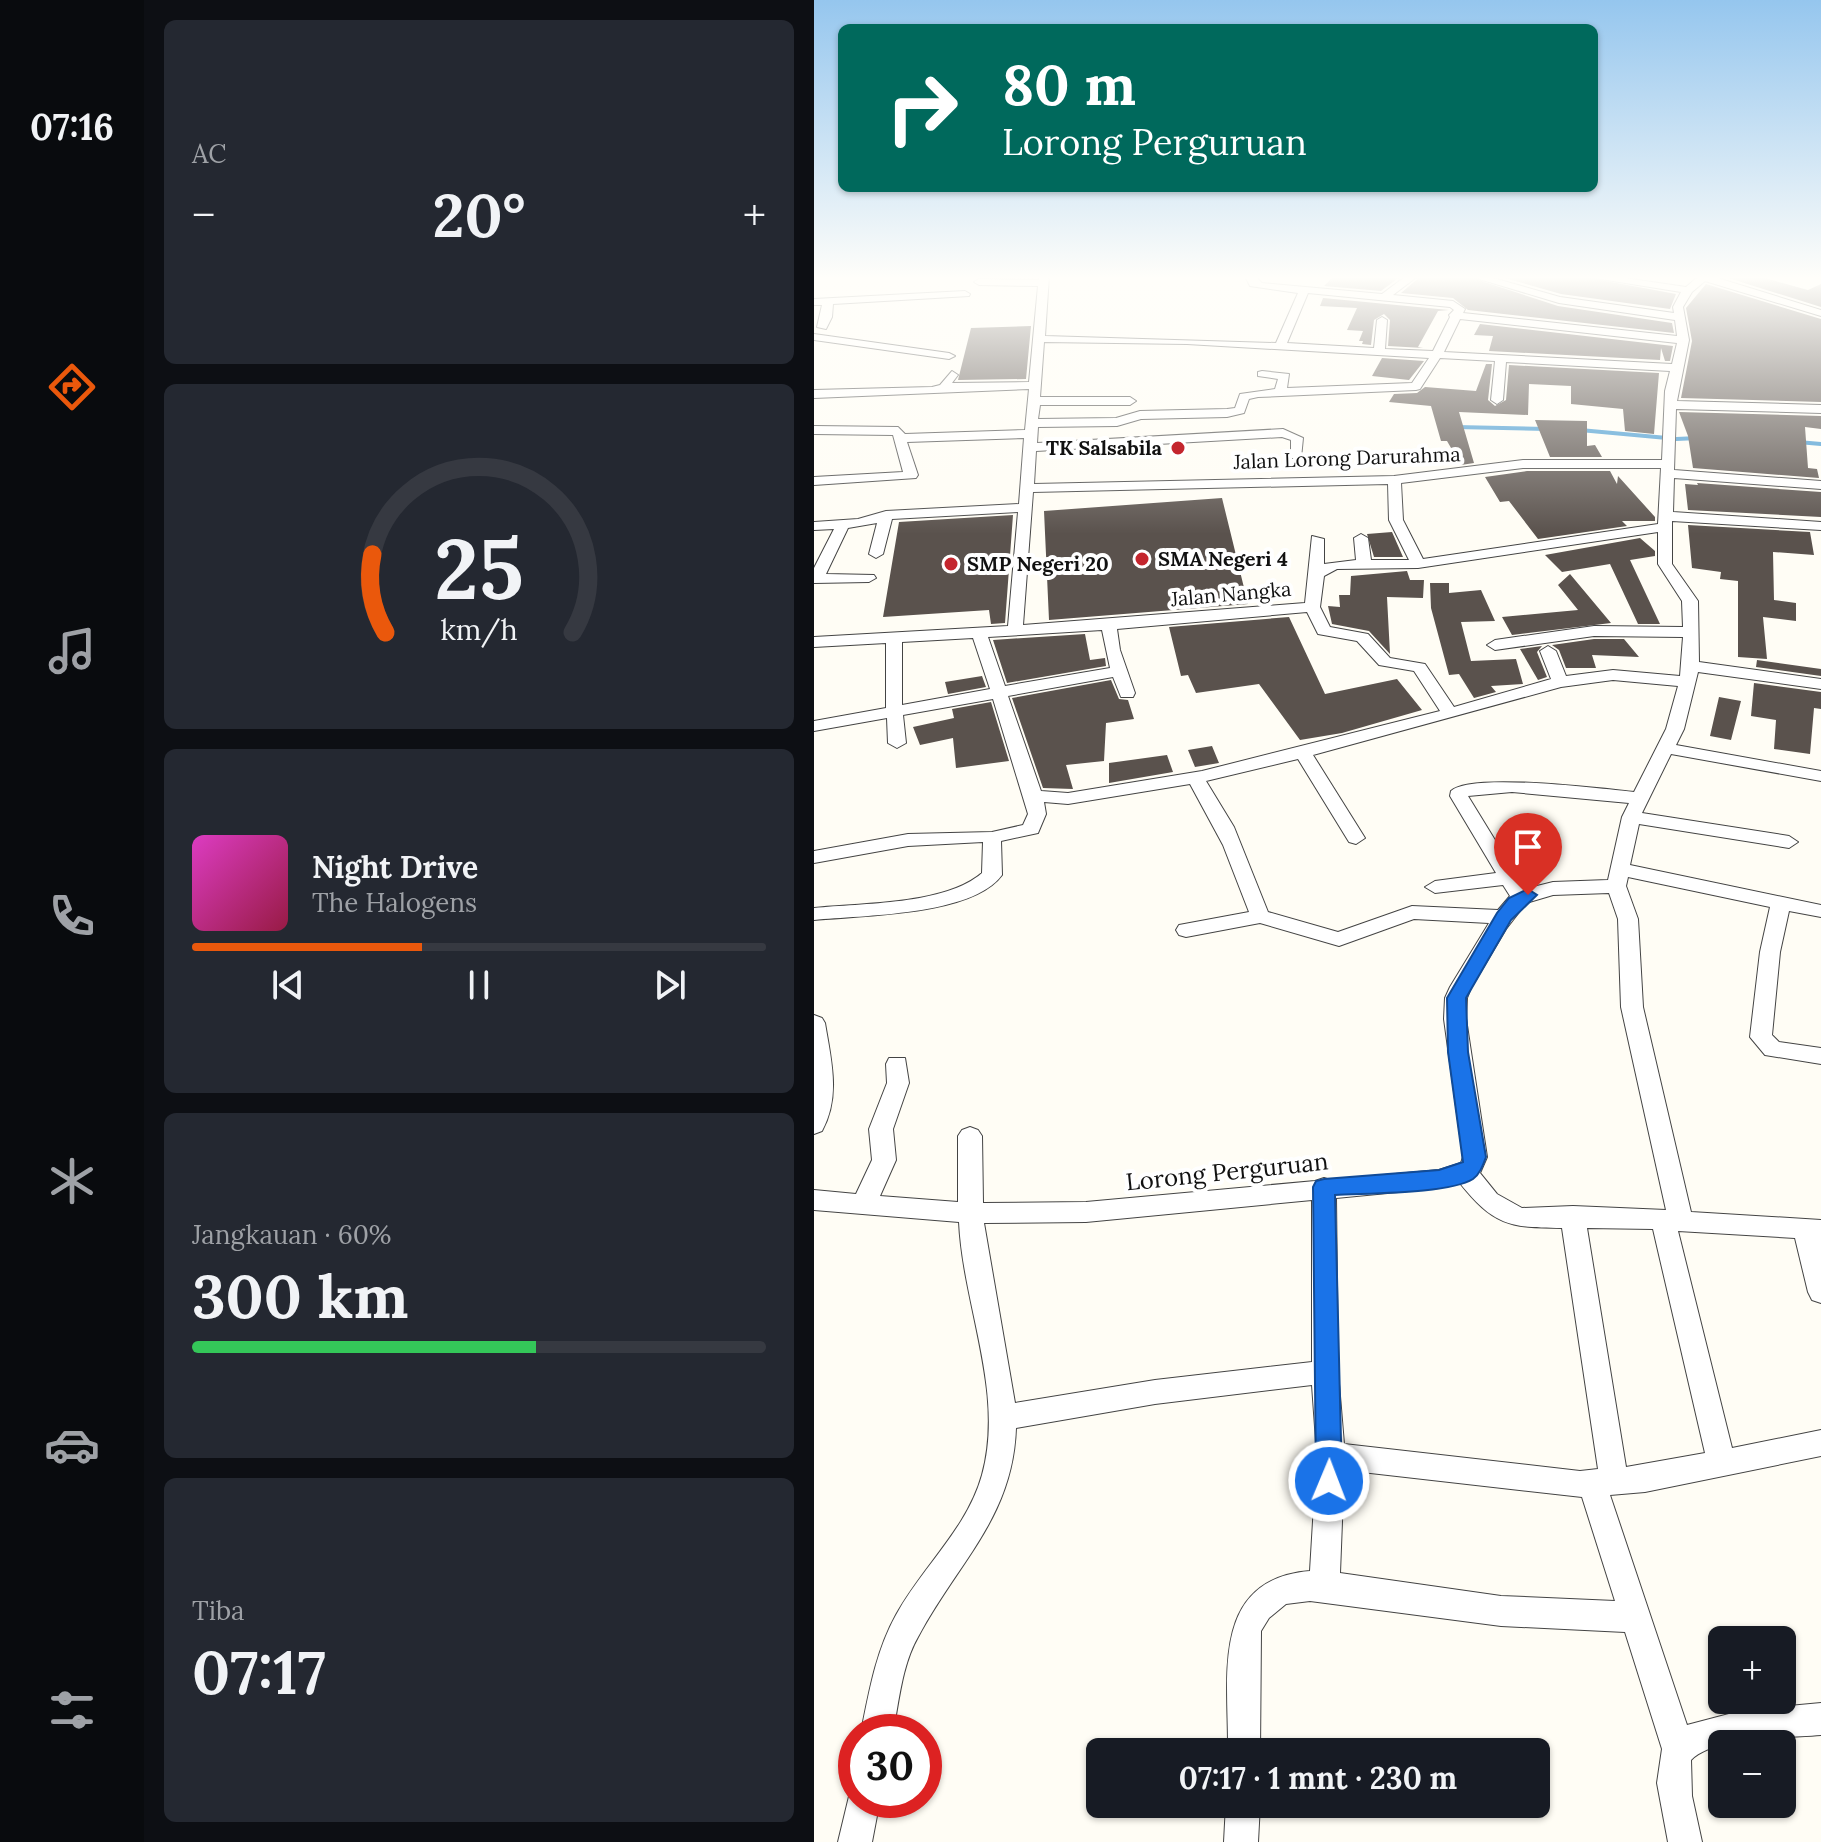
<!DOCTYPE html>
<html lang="id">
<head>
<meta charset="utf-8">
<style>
	body { margin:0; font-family:Lora,serif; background:#242831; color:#f1f3f6; height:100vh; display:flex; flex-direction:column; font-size:30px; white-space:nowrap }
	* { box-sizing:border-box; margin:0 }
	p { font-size:26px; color:#9ea1a6 }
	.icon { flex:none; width:44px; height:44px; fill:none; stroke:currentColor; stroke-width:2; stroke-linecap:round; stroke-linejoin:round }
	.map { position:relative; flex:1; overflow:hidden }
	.details { display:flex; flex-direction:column; gap:20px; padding:20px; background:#0d0f14; width:670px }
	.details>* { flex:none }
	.top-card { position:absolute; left:24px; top:24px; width:760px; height:168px; border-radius:12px; box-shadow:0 2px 6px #0004; background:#00695c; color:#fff; overflow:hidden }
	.tools { position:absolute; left:894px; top:1626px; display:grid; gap:16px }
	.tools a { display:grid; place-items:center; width:88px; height:88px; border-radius:12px; background:#171b24; box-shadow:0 2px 6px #0004; font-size:40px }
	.speed { position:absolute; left:24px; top:1714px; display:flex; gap:16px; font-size:40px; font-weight:700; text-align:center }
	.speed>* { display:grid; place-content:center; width:104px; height:104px; border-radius:50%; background:#171b24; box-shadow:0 2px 6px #0004; line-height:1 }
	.speed .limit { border:12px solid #d22; background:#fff; color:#111 }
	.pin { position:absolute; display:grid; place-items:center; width:68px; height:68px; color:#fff; margin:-82px -34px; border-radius:50% 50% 50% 0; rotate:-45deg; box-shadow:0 0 8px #0007 }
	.pin .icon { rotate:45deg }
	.me { position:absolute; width:88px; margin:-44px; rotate:1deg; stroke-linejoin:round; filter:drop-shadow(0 0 6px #0008) }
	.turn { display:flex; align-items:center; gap:28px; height:168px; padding:0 32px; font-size:36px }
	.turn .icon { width:104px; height:104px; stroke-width:2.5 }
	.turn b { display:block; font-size:56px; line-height:68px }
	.big { font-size:60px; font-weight:700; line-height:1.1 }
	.details .card { flex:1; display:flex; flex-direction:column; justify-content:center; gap:12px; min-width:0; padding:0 28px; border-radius:12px; background:#242831 }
	.details .dial { align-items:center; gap:0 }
	.dial svg { height:208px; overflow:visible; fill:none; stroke:#363941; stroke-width:7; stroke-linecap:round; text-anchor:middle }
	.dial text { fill:#f1f3f6; stroke:none }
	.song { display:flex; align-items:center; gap:24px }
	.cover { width:96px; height:96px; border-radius:12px; background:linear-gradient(135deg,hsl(310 70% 55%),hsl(340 70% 35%)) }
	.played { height:8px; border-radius:4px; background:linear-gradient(90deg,#ea580c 40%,#363941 40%) }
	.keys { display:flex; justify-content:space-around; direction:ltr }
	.heat { display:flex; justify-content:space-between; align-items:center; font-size:44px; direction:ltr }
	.charge { height:12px; border-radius:6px; background:linear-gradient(90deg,#34c759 60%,#363941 0) }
	.trip { position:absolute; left:272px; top:1738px; width:464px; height:80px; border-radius:12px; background:#171b24; box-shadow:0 2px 6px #0004; font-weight:700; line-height:80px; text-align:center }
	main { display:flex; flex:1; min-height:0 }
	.menu { display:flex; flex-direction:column; width:144px; justify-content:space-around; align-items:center; background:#090b0e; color:#9ea1a6 }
	.menu .icon { width:56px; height:56px }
	.menu .selected { color:#ea580c }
	.menu b { font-size:36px; color:#f1f3f6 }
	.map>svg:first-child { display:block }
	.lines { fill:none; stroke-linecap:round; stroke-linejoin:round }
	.stream { stroke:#3f96cf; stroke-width:4 }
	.building { fill:#5a524d }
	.street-casing { stroke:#444; stroke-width:2 }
	.street { fill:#fff; fill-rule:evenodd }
	.route { fill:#1a73e8; stroke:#114b97; stroke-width:2 }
	.poi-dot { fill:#c4262e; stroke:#fff; stroke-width:3 }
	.labels { text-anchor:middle; stroke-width:8; stroke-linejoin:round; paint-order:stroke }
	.far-poi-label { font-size:20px; font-weight:bold; fill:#111; stroke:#fff; text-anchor:start }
	.far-street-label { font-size:20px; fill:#111; stroke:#fff }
	.street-label { font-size:24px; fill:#111; stroke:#fff }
</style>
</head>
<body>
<main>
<nav class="menu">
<b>07:16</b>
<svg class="icon selected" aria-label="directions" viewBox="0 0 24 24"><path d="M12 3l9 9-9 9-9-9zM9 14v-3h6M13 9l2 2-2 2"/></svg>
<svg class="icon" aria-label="music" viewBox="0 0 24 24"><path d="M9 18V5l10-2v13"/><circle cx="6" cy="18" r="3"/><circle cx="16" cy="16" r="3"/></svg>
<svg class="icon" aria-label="phone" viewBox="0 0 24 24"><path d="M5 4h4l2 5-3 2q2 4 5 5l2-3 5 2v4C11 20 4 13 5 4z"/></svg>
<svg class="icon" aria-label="climate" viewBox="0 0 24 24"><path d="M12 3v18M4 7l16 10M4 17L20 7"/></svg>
<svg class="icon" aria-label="car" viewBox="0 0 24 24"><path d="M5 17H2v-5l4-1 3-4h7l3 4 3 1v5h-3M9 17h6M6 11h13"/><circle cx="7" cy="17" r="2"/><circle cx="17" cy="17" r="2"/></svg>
<svg class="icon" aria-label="filters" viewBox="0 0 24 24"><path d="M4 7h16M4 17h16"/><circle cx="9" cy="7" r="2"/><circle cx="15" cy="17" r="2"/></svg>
</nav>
<section class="details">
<div class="card"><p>AC</p>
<div class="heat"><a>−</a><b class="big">20°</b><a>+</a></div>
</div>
<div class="card dial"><svg viewBox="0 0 100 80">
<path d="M14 69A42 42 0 1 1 86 69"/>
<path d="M14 69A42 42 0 0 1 9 39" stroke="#ea580c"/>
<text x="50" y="56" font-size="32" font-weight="700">25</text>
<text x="50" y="72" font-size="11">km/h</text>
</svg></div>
<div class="card">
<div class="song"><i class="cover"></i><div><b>Night Drive</b><p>The Halogens</p></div></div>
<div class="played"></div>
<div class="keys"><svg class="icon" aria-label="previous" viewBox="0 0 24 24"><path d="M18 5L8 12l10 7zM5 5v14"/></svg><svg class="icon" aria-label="pause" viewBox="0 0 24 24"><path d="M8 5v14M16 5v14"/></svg><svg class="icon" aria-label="next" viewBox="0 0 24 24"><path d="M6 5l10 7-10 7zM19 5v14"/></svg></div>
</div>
<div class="card"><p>Jangkauan · 60%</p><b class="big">300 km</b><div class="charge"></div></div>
<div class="card"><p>Tiba</p><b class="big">07:17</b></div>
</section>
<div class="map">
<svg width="1007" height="1842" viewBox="0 0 1007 1842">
	<rect width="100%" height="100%" fill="#fffdf5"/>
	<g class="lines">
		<path class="stream" d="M642 427 733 429
			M766 430 853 438
			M862 439 884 438
			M984 442 1007 444"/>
	</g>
	<path class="building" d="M520 276H587L567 291 510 286Z
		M607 276H652L744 306 858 323 860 333 654 310 639 298 587 293Z
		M684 276H765L862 294 856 309 747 294Z
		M908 276H943L994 290 1007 284V307Z
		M892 284 1007 319V402L867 398 878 341 872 308Z
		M499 297 635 310 624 311 604 347 609 348 574 346 576 320 570 314 560 320 557 345 548 344 549 341H545L549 331 533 330 543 308 506 306 509 298Z
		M666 324 859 346 856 361H851L847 348 846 360 675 351 679 336 660 335Z
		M217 326 212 379 144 380 157 328Z
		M568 358 610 361 595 380 558 376Z
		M672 364H678L674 400 681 406 692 400 695 365 845 373 840 434 811 431 809 409 757 404V386L715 384 714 415 645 412 660 463 647 465 633 441H627L617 406 575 402 580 394 603 393 611 387 662 391Z
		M865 412 1007 416V429L991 427 994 468 1003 469 1005 478 879 468 874 436Z
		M721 420 773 421V446L781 445 788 457H736Z
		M713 471H796L803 484 804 476 841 517V521H808L813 526 724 539 695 501 686 502 671 477Z
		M883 483 1007 492V517L874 510 871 484 884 485Z
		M408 498 434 604 235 620 230 511Z
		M199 515 191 623 177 624 175 610 69 617 85 522Z
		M874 525 996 532 1000 555 959 552 960 600 982 603V621L949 617 953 659 924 657V581L906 579 907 572 878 568Z
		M578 532 589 557H560L553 534Z
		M826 538 841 551V556L816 560 846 624H824L796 564 748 572 731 555Z
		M593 571 596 580H610L609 598 573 597 576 654 555 631 518 624 514 606 526 607 525 595H536L537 576Z
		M756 574 797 623 698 635 688 617 764 610 744 585Z
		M616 583H635V593L667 590 681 621 647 622 657 661 702 659 709 684 677 686 682 692 660 698 645 674 635 675 617 608Z
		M475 617 511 694 583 679 608 710 528 733 486 740 445 684 382 693 374 675 367 676 355 627Z
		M271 634 276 660 291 658 292 666 193 683 179 640Z
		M780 639H810L825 657 778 655 782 668H752L745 650 738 645Z
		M728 646 723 652 733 677 724 680 706 649Z
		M943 660 1007 669V676L942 667Z
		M168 676 172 687 134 694 131 682Z
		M297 680 305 699 314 700 320 719 292 723 290 761 252 765 259 789 229 788 198 698Z
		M940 683 1007 692V709L1000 708 996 754 960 749 962 720 937 716Z
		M905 697 927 701 917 740 896 736Z
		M177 702 195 761 142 768 139 738 106 745 99 727 140 718 138 709Z
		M398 746 405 763 381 767 374 750Z
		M353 755 359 772 295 783V763Z"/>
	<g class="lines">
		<defs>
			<path id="street" d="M225 276H235L231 336 462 343 484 293 436 286 431 276H441L448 283 568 294 592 276H604L579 295 639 301 651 309 649 313 863 336 861 320 745 303 655 276H672L746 297 860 313 859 307 867 292 768 276H797L872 287 885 276H897L1007 310V316L891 281 878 292 869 307 875 340 863 401 1007 405V413L862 409 860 470 1007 481V489L860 478 859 512 1007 522V530L858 521V564L884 601 885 662 1007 679V689L884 672 870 729 862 745 1007 771V781L857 754 828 813 975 836 984 842 975 848 825 824 816 865 1007 905V917L975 911 966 952 958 1035 965 1042 1007 1048V1064L951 1055 936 1037 946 952 956 907 814 877 812 886 824 919 829 1007 877 1212 1007 1220V1303L998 1300 994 1292 981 1238 864 1231 918 1448 1007 1430V1456L831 1492 796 1495 873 1725 930 1710 1007 1703V1735C972 1738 901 1736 877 1760L878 1796 888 1842H854L843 1783 848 1749 811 1632 687 1626 496 1601 472 1604 455 1618 447 1631 446 1752H414C415 1678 395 1579 496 1571L503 1455 498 1385 341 1404 202 1428C199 1518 143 1563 104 1637 88 1665 85 1701 79 1732H47C55 1692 62 1651 82 1615 108 1567 153 1529 168 1475 191 1392 149 1306 145 1222L0 1210V1190L42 1194 58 1160 55 1129 73 1083 72 1064 75 1058H91L95 1083 79 1129 82 1160 66 1196 144 1202V1136L148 1130 156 1127 164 1130 168 1136 169 1203 272 1202 501 1181 510 1178 516 1180 625 1170 647 1163 649 1157 630 1019 631 998 636 987 675 923 600 919 525 946 446 923 372 937 365 935 362 930 365 925 435 912 409 845 376 784 254 804 230 802 232 814 224 833 187 841 188 875C158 916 48 915 0 920V908C48 903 131 905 168 873L169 842 94 846 0 863V851L94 834 178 832 209 825 214 814 179 699 89 715 92 743 83 748 74 743 73 718 0 731V721L72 708V643L0 647V637L194 626 204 512 78 519 69 554 62 558 55 554 63 523 34 528 12 574 60 575 62 578 55 582 0 583V568L20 529 0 530V522L44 519 72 511 205 504 210 438 93 442 104 475 102 478 0 485V477L89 472 79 435 0 434V426L84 427 91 434 211 430 215 389 0 398V390L118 387 126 385 138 371 144 375 138 383 215 382 224 286 165 285 160 282 165 279 225 280ZM494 293 636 307 640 310 635 315 636 317 619 351 571 349 573 320 568 317 563 320 560 348 473 343ZM646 319 863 343 858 364 630 352ZM230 342 373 344 615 358 598 383 473 388 475 374 448 371 444 372V376L464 379 461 389 426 394 421 408 413 409 326 411 302 418 224 419 226 405H316L322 401 316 397H226ZM626 358 681 361 677 400 683 404 689 400 692 362 856 371 851 391 848 460H709L580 476 220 484 222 451 468 437 477 440V458H487L489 438 469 429 223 443 224 427 303 426 327 419 413 417 430 413 435 399 444 397 602 390 606 389ZM709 468H847L844 524 609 559 589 520 587 483ZM574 484 575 520 595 560H557L554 538 547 534 540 538 542 560 510 564V539L498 536 491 603 209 625 219 492ZM844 532V564L868 601 869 627 780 626 681 640 673 645 681 650 780 636 869 637 866 676 799 670 752 676 742 651 734 646 726 651 737 679 640 707 611 664 576 658 554 634 516 627 506 607 510 576 523 569 604 568ZM493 612 504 634 543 641 565 665 600 671 626 711 388 771 254 793 227 791 194 696 299 677 307 697H319L321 693 306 650 303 629ZM288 630 296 668 191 686 174 637ZM159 638 176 689 88 705V642ZM799 680 864 686 852 729 820 792C789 789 656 772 637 791L636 796 682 873 621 881 611 887 621 893 689 885 696 896 684 910 598 906 524 932 454 912 420 827 392 781 484 759 535 842 542 844 551 838 499 755 747 687ZM698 792 815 803 808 817 794 880 739 882 711 889 654 796ZM795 893 804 919 807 1007 852 1210 759 1206 708 1208 683 1194 666 1173 673 1157 652 1019 653 998 657 988 692 929 712 903 739 895ZM645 1182C679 1225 695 1228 748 1228L784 1469 766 1471 530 1444 524 1372 522 1198 625 1188ZM498 1200V1362L341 1380 201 1403 170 1223 272 1222ZM773 1228 839 1229 891 1453 812 1467ZM530 1470 768 1497 801 1601 687 1596 526 1573Z
				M151 291 156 294 155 296 19 304 18 317 12 329 3 327 8 305H0V299Z
				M0 334 135 353 141 356 135 359 0 340Z
				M0 1015 8 1018 11 1023C17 1060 27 1096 8 1131L0 1134Z
				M42 1786V1800H66L58 1842H24L37 1788Z
				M412 1804H446L444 1842H410Z"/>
		</defs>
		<use href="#street" class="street-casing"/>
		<use href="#street" class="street"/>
	</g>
	<linearGradient id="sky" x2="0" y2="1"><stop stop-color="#95c6ee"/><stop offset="0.52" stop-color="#fffefa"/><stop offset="1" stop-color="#fffefa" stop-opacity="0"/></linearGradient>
	<rect width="1007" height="534" fill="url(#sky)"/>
	<path class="route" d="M714 889 723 895 697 920 652 998 654 1052 672 1157C669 1165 666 1174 659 1179 635 1194 552 1193 521 1195L528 1481 524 1490 515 1493 506 1490 502 1481 499 1187 502 1181 510 1179 625 1170 649 1162 634 1052 633 998 683 913 695 898Z"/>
	<g class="poi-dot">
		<circle cx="364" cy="448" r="8"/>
		<circle cx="328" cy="559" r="8"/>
		<circle cx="137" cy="564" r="8"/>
	</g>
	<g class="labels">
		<g class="far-poi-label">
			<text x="348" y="455" text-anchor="end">TK Salsabila</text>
			<text x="344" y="566">SMA Negeri 4</text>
			<text x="153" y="571">SMP Negeri 20</text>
		</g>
		<g class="far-street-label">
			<text transform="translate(533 458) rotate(-2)" y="7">Jalan Lorong Darurahma</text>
			<text transform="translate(417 594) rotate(-5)" y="7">Jalan Nangka</text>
		</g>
		<g class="street-label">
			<text transform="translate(413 1172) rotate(-6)" y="8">Lorong Perguruan</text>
		</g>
	</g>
</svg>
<div class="tools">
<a>+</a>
<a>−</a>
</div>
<div class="speed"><div class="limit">30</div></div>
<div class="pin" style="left:714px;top:895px;background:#d93025"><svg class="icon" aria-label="arrive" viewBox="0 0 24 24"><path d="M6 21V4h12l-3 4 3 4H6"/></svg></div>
<svg class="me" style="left:515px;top:1481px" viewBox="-20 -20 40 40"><circle r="17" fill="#1a73e8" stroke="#fff" stroke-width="3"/><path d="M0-11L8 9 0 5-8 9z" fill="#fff"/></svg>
<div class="trip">07:17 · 1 mnt · 230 m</div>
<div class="top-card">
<div class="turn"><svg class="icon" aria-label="right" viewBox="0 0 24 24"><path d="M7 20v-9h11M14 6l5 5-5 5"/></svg><div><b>80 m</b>Lorong Perguruan</div></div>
</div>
</div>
</main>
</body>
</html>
